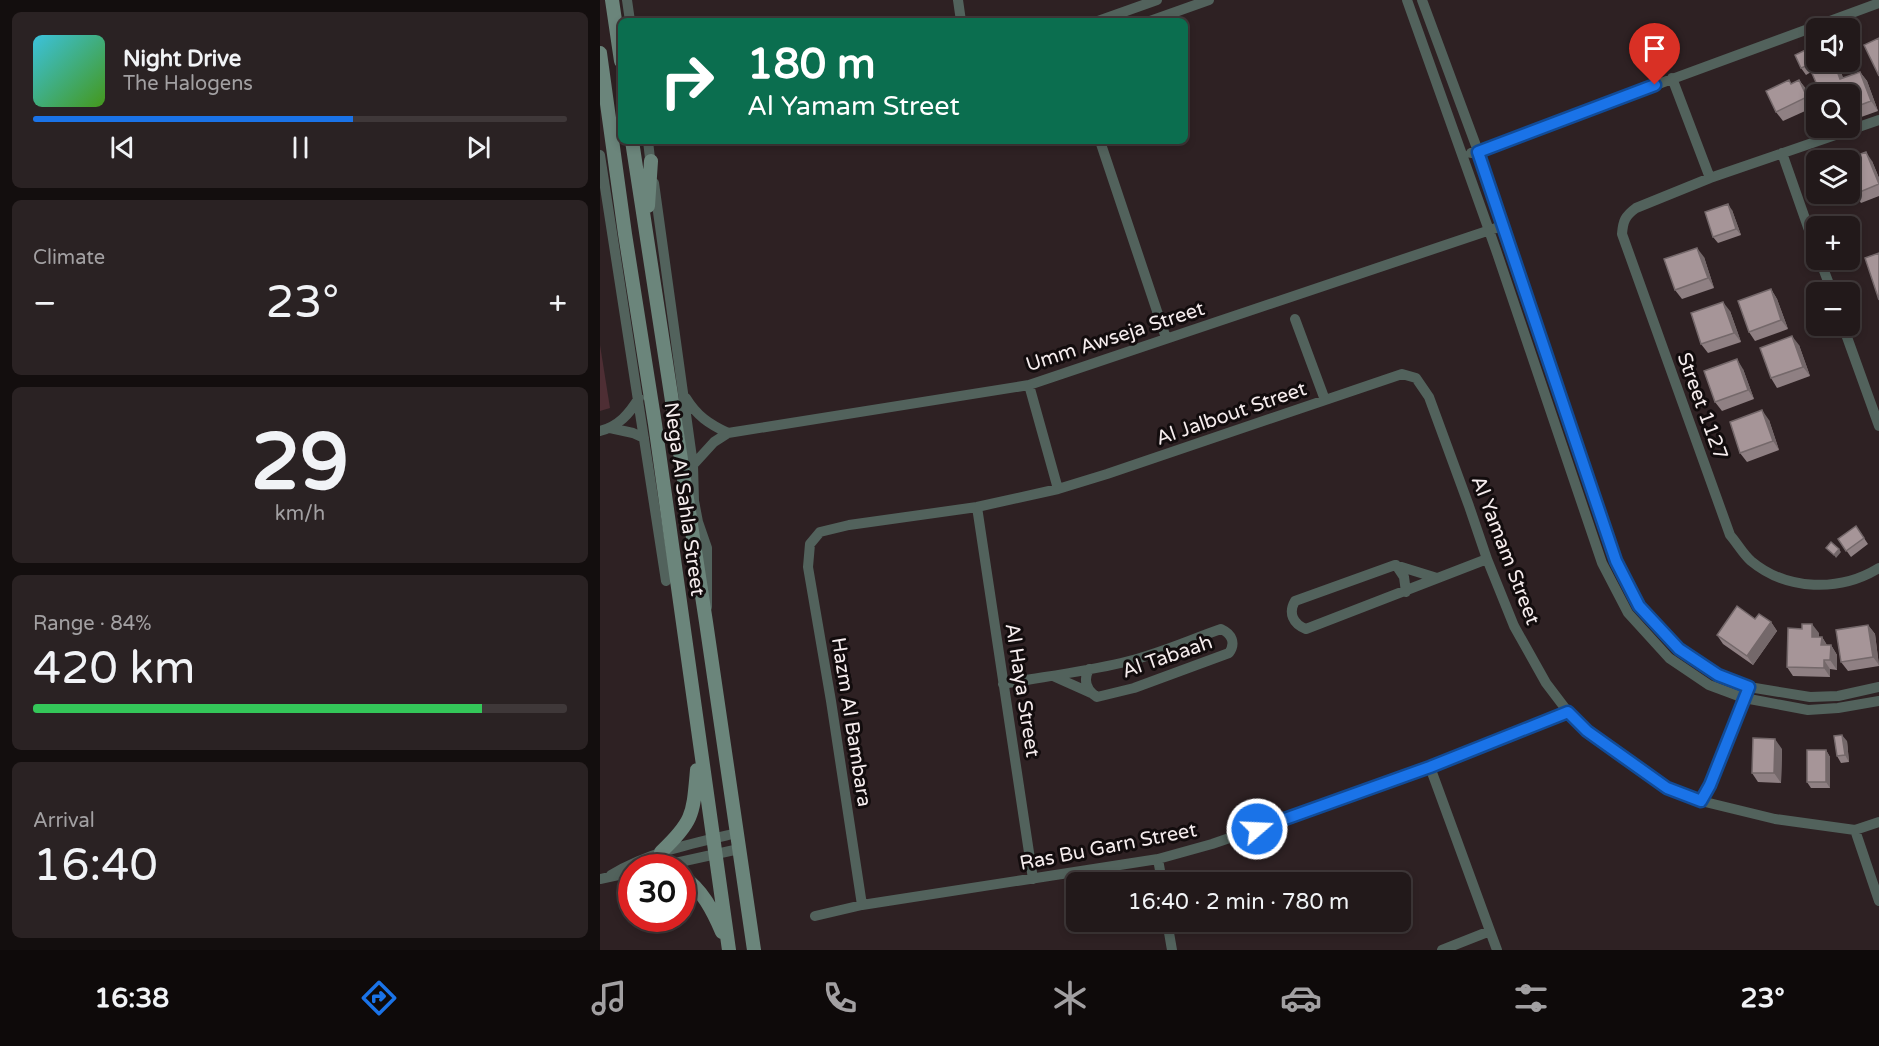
<!DOCTYPE html>
<html lang="en">
<head>
<meta charset="utf-8">
<style>
	body { margin:0; font-family:"Varela Round",sans-serif; background:#2a2223; color:#f1f3f6; height:100vh; display:flex; flex-direction:column; font-size:22px; white-space:nowrap }
	* { box-sizing:border-box; margin:0 }
	p { font-size:20px; color:#a2a0a2 }
	.icon { flex:none; width:33px; height:33px; fill:none; stroke:currentColor; stroke-width:2; stroke-linecap:round; stroke-linejoin:round }
	.map { position:relative; flex:1; overflow:hidden }
	.panel { display:flex; flex-direction:column; gap:12px; padding:12px; background:#130e0e; width:600px }
	.panel>* { flex:none }
	.top-card { position:absolute; left:18px; top:18px; width:570px; height:126px; border-radius:9px; box-shadow:0 3px 9px #0003,0 0 0 2px #3f3839; background:#0b6e4f; color:#fff; overflow:hidden }
	.controls { position:absolute; left:1206px; top:18px; display:grid; gap:12px }
	.controls a { display:grid; place-items:center; width:54px; height:54px; border-radius:9px; background:#22191a; box-shadow:0 3px 9px #0003,0 0 0 2px #3f3839; font-size:30px }
	.speed { position:absolute; left:18px; top:854px; display:flex; gap:12px; font-size:30px; font-weight:700; text-align:center }
	.speed>* { display:grid; place-content:center; width:78px; height:78px; border-radius:50%; background:#22191a; box-shadow:0 3px 9px #0003,0 0 0 2px #3f3839; line-height:1 }
	.speed .limit { border:9px solid #d22; background:#fff; color:#111 }
	.pin { position:absolute; display:grid; place-items:center; width:51px; height:51px; color:#fff; margin:-62px -26px; border-radius:50% 50% 50% 0; rotate:-45deg; box-shadow:0 0 6px #0007 }
	.pin .icon { rotate:45deg }
	.me { position:absolute; width:66px; margin:-33px; rotate:71deg; stroke-linejoin:round; filter:drop-shadow(0 0 4px #0008) }
	.turn { display:flex; align-items:center; gap:21px; height:126px; padding:0 30px; font-size:27px }
	.turn .icon { width:78px; height:78px; stroke-width:2.5 }
	.turn b { display:block; font-size:42px; line-height:51px }
	.big { font-size:45px; font-weight:600; line-height:1.1 }
	.panel .tile { flex:1; display:flex; flex-direction:column; justify-content:center; gap:9px; min-width:0; padding:0 21px; border-radius:9px; background:#2a2223 }
	.panel .dial { align-items:center; gap:0 }
	.dial b { font-size:78px; line-height:1 }
	.song { display:flex; align-items:center; gap:18px }
	.cover { width:72px; height:72px; border-radius:9px; background:linear-gradient(135deg,hsl(190 70% 55%),hsl(100 70% 35%)) }
	.played { height:6px; border-radius:3px; background:linear-gradient(90deg,#1a73e8 60%,#3f3839 60%) }
	.keys { display:flex; justify-content:space-around; direction:ltr }
	.heat { display:flex; justify-content:space-between; align-items:center; font-size:33px; direction:ltr }
	.charge { height:9px; border-radius:4px; background:linear-gradient(90deg,#34c759 84%,#3f3839 0) }
	.trip { position:absolute; left:466px; top:872px; width:345px; height:60px; border-radius:9px; background:#22191a; box-shadow:0 3px 9px #0003,0 0 0 2px #3f3839; font-weight:600; line-height:60px; text-align:center }
	.tab-bar { display:flex; height:96px; justify-content:space-around; align-items:center; background:#0e0a0a; color:#a2a0a2 }
	.tab-bar .icon { width:42px; height:42px }
	.tab-bar .current { color:#1a73e8 }
	.tab-bar b { font-size:27px; color:#f1f3f6 }
	main { display:flex; flex:1; min-height:0 }
	.map>svg:first-child { display:block }
	.green { fill:#4e2e34 }
	.lines { fill:none; stroke-linecap:round; stroke-linejoin:round }
	.street { stroke:#52625c; stroke-width:10 }
	.secondary { stroke:#6b857b; stroke-width:14 }
	.wall { fill:#8f8083 }
	.shaded-wall { fill:#74686a }
	.building { fill:#a69598; stroke:#74686a; stroke-width:1.5 }
	.route-casing { stroke:#114b97; stroke-width:15 }
	.route { stroke:#1a73e8; stroke-width:10 }
	.labels { text-anchor:middle; stroke-width:6; stroke-linejoin:round; paint-order:stroke }
	.street-label { font-size:20px; fill:#f5eced; stroke:#120c0d }
</style>
</head>
<body>
<main>
<section class="panel">
<div class="tile">
<div class="song"><i class="cover"></i><div><b>Night Drive</b><p>The Halogens</p></div></div>
<div class="played"></div>
<div class="keys"><svg class="icon" aria-label="previous" viewBox="0 0 24 24"><path d="M18 5L8 12l10 7zM5 5v14"/></svg><svg class="icon" aria-label="pause" viewBox="0 0 24 24"><path d="M8 5v14M16 5v14"/></svg><svg class="icon" aria-label="next" viewBox="0 0 24 24"><path d="M6 5l10 7-10 7zM19 5v14"/></svg></div>
</div>
<div class="tile"><p>Climate</p>
<div class="heat"><a>−</a><b class="big">23°</b><a>+</a></div>
</div>
<div class="tile dial"><b>29</b><p>km/h</p></div>
<div class="tile"><p>Range · 84%</p><b class="big">420 km</b><div class="charge"></div></div>
<div class="tile"><p>Arrival</p><b class="big">16:40</b></div>
</section>
<div class="map">
<svg width="1279" height="950" viewBox="0 0 1279 950">
	<rect width="100%" height="100%" fill="#2e2123"/>
	<path class="green" d="M0 345 10 408 0 411Z"/>
	<g class="lines">
		<path class="street" d="M27 0 30 21
			M358 0 361 21
			M807 0 896 250 1002 563 1028 613 1069 658 1109 685 1144 698 1208 710 1238 708 1279 701
			M822 0 878 151 1016 561 1039 606 1079 649 1118 675 1149 687 1210 697 1238 696 1279 687
			M498 21 557 0
			M550 21 609 0
			M1072 78 1110 178
			M1279 120 1110 178 1036 208C1025 216 1023 221 1022 234L1130 535C1137 543 1143 554 1151 561 1187 591 1240 592 1279 568
			M48 141 51 167
			M500 141 566 338
			M871 153 1279 3
			M1182 153 1216 250
			M0 155 66 581
			M54 183 93 465 94 501 98 522 107 548V607
			M1220 260 1232 292
			M695 319 725 400
			M1243 326 1279 426
			M429 385 458 489
			M86 398C97 416 109 424 128 433
			M10 428 33 433 44 438
			M0 431C19 426 29 414 39 398
			M93 465 114 442 128 433 429 385 896 228
			M377 507 433 879
			M796 565 804 577 806 592
			M837 578 795 565 695 601C688 613 693 624 706 629L887 559
			M453 676 491 693
			M403 684C442 677 482 672 521 663 554 656 589 640 621 629 632 634 636 643 629 653L534 688 497 697C486 690 483 680 489 669
			M830 767 897 950
			M1101 801 1110 785 1146 693
			M1255 830 1279 901
			M558 859 562 882
			M57 867 139 849
			M11 875C49 852 94 843 137 833
			M0 879 32 872
			M262 905 231 701 208 567 210 544 220 532 249 525 377 507 458 489 507 474 802 374 816 378 829 397 869 506 887 559 914 626 946 683 968 712 987 731 1067 788 1101 801 1175 819 1255 830 1279 822
			M215 916 262 905 558 859 612 844 769 790 968 712
			M567 921 572 950
			M842 950 890 931"/>
		<path class="secondary" d="M12 0 21 61
			M0 53 25 234 55 424 129 950
			M32 141 106 622 154 950
			M48 206 51 161
			M61 852C94 821 93 814 97 770
			M59 866 61 867
			M82 876C102 889 113 911 122 932"/>
	</g>
	<path class="wall" d="M1216 62H1235L1228 65 1234 63 1241 72 1243 78 1260 72 1267 81 1278 111 1250 121V94L1211 72 1206 75 1201 68Z
		M1199 80 1206 89 1214 107 1183 121 1176 112 1192 84Z
		M1272 161 1279 178V196L1261 203 1255 194Z
		M1132 210 1141 235 1118 243 1113 237Z
		M1104 257 1114 288 1082 299 1075 290Z
		M1171 289 1177 299 1188 329 1155 341 1149 332Z
		M1130 311 1141 342 1108 353 1101 344Z
		M1199 345 1210 376 1177 388 1171 378Z
		M1143 369 1154 399 1122 411 1115 402Z
		M1169 420 1179 450 1147 462 1140 453Z
		M1256 526 1268 544 1251 557 1238 539Z
		M1155 619 1171 622 1177 631 1153 665 1123 644 1117 635Z
		M1268 625 1275 634 1279 666 1248 671 1241 662Z
		M1219 633V637H1222L1227 645H1231L1237 655V670L1230 669V677L1193 676 1187 667Z
		M1247 741 1249 762 1241 763 1237 756Z
		M1182 749 1181 783 1158 782 1152 773Z
		M1226 750 1230 757V788H1211L1207 782Z"/>
	<path class="shaded-wall" d="M1234 63 1241 72 1247 89 1240 79Z
		M1260 72 1267 81 1278 111 1271 101Z
		M1199 80 1206 89 1214 107 1207 97Z
		M1266 152 1272 161 1279 178V184Z
		M1128 204 1132 210 1141 235 1136 229Z
		M1097 248 1104 257 1114 288 1108 278Z
		M1171 289 1177 299 1188 329 1181 320Z
		M1123 302 1130 311 1141 342 1134 333Z
		M1192 336 1199 345 1210 376 1203 367Z
		M1137 359 1143 369 1154 399 1148 390Z
		M1162 410 1169 420 1179 450 1173 441Z
		M1239 549 1241 552 1236 558 1234 555Z
		M1171 622 1177 631 1153 665 1147 656Z
		M1212 624 1219 633V646L1212 637Z
		M1268 625 1275 634 1279 665 1273 657Z
		M1222 637 1228 647 1221 645Z
		M1231 645 1237 655V670L1230 660Z
		M1224 660 1230 669V677L1224 668Z
		M1242 735 1247 741 1249 762 1245 755Z
		M1175 739 1182 749 1181 783 1174 773Z
		M1226 750 1230 757V788L1226 782Z"/>
	<path class="building" d="M1279 38V76L1264 45Z
		M1216 45 1217 62 1201 68 1195 55Z
		M1234 63 1240 79 1260 72 1271 101 1250 109V94H1221L1211 71Z
		M1189 80 1191 84 1199 80 1207 97 1176 112 1166 91Z
		M1266 152 1279 184 1255 194 1250 181V160H1245Z
		M1128 204 1136 229 1113 237 1105 212Z
		M1097 248 1108 278 1075 290 1064 259Z
		M1279 253V300L1265 258Z
		M1171 289 1181 320 1149 332 1138 301Z
		M1123 302 1134 333 1101 344 1091 313Z
		M1192 336 1203 367 1171 378 1160 348Z
		M1137 359 1148 390 1115 402 1104 371Z
		M1162 410 1173 441 1140 453 1130 422Z
		M1256 526 1264 538 1246 551 1238 539Z
		M1231 542 1239 549 1234 555 1226 548Z
		M1137 606 1155 619 1159 614 1171 622 1147 656 1117 635Z
		M1202 624H1212V637H1222L1221 645H1231L1230 660H1224V668L1187 667 1188 628 1202 629Z
		M1268 625 1273 657 1241 662 1236 630Z
		M1242 735 1245 755 1237 756 1234 736Z
		M1153 738 1175 739 1174 773H1152Z
		M1207 750H1226V782H1207Z"/>
	<g class="lines">
		<defs>
			<path id="route" d="M657 829 830 767 968 712 987 731 1067 788 1101 801 1110 785 1149 687 1118 675 1079 649 1039 606 1016 561 878 152 1055 85"/>
		</defs>
		<use href="#route" class="route-casing"/>
		<use href="#route" class="route"/>
	</g>
	<g class="labels">
		<g class="street-label">
			<text transform="translate(515 336) rotate(-18)" y="7">Umm Awseja Street</text>
			<text transform="translate(1103 406) rotate(70)" y="7">Street 1127</text>
			<text transform="translate(631 413) rotate(-19)" y="7">Al Jalbout Street</text>
			<text transform="translate(85 499) rotate(82)" y="7">Nega Al Sahla Street</text>
			<text transform="translate(906 550) rotate(69)" y="7">Al Yamam Street</text>
			<text transform="translate(567 656) rotate(-19)" y="7">Al Tabaah</text>
			<text transform="translate(423 690) rotate(81)" y="7">Al Haya Street</text>
			<text transform="translate(252 722) rotate(81)" y="7">Hazm Al Bambara</text>
			<text transform="translate(508 846) rotate(-11)" y="7">Ras Bu Garn Street</text>
		</g>
	</g>
</svg>
<div class="controls">
<a><svg class="icon" aria-label="sound" viewBox="0 0 24 24"><path d="M4 9h4l5-4v14l-5-4H4zM17 9q2 3 0 6"/></svg></a>
<a><svg class="icon" aria-label="search" viewBox="0 0 24 24"><circle cx="10" cy="10" r="6"/><path d="M15 15l6 6"/></svg></a>
<a><svg class="icon" aria-label="layers" viewBox="0 0 24 24"><path d="M12 4l9 5-9 5-9-5zM3 14l9 5 9-5"/></svg></a>
<a>+</a>
<a>−</a>
</div>
<div class="speed"><div class="limit">30</div></div>
<div class="pin" style="left:1055px;top:85px;background:#d93025"><svg class="icon" aria-label="arrive" viewBox="0 0 24 24"><path d="M6 21V4h12l-3 4 3 4H6"/></svg></div>
<svg class="me" style="left:657px;top:829px" viewBox="-20 -20 40 40"><circle r="17" fill="#1a73e8" stroke="#fff" stroke-width="3"/><path d="M0-11L8 9 0 5-8 9z" fill="#fff"/></svg>
<div class="trip">16:40 · 2 min · 780 m</div>
<div class="top-card">
<div class="turn"><svg class="icon" aria-label="right" viewBox="0 0 24 24"><path d="M7 20v-9h11M14 6l5 5-5 5"/></svg><div><b>180 m</b>Al Yamam Street</div></div>
</div>
</div>
</main>
<nav class="tab-bar">
<b>16:38</b>
<svg class="icon current" aria-label="directions" viewBox="0 0 24 24"><path d="M12 3l9 9-9 9-9-9zM9 14v-3h6M13 9l2 2-2 2"/></svg>
<svg class="icon" aria-label="music" viewBox="0 0 24 24"><path d="M9 18V5l10-2v13"/><circle cx="6" cy="18" r="3"/><circle cx="16" cy="16" r="3"/></svg>
<svg class="icon" aria-label="phone" viewBox="0 0 24 24"><path d="M5 4h4l2 5-3 2q2 4 5 5l2-3 5 2v4C11 20 4 13 5 4z"/></svg>
<svg class="icon" aria-label="climate" viewBox="0 0 24 24"><path d="M12 3v18M4 7l16 10M4 17L20 7"/></svg>
<svg class="icon" aria-label="car" viewBox="0 0 24 24"><path d="M5 17H2v-5l4-1 3-4h7l3 4 3 1v5h-3M9 17h6M6 11h13"/><circle cx="7" cy="17" r="2"/><circle cx="17" cy="17" r="2"/></svg>
<svg class="icon" aria-label="filters" viewBox="0 0 24 24"><path d="M4 7h16M4 17h16"/><circle cx="9" cy="7" r="2"/><circle cx="15" cy="17" r="2"/></svg>
<b>23°</b>
</nav>
</body>
</html>
